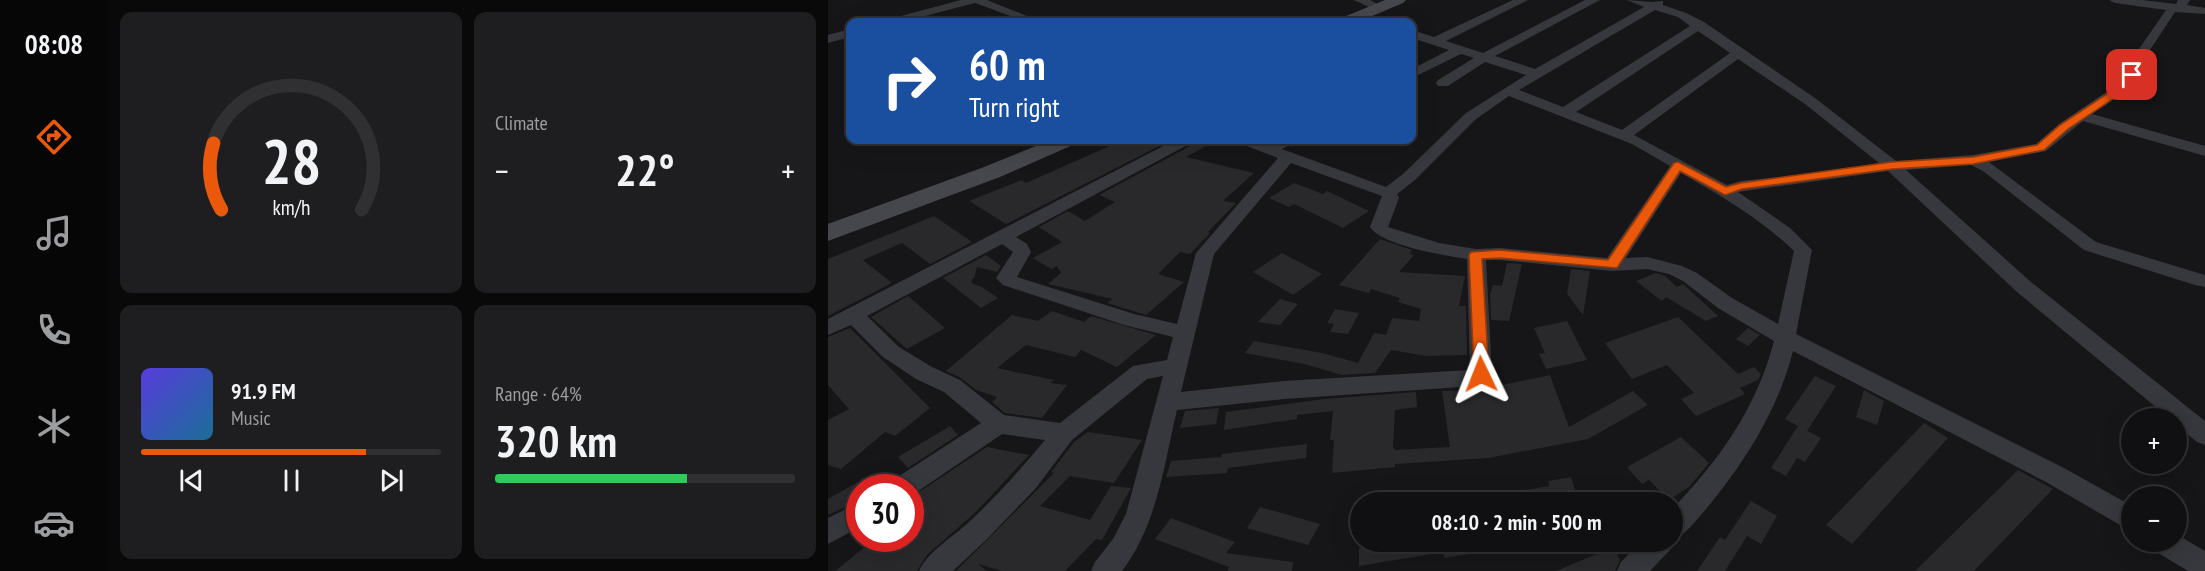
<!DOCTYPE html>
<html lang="en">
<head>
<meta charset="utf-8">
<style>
	body { margin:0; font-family:"PT Sans Narrow",sans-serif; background:#1e1e20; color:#f1f3f6; height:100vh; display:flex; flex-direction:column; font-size:22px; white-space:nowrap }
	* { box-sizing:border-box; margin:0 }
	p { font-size:20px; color:#9c9d9f }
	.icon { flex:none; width:33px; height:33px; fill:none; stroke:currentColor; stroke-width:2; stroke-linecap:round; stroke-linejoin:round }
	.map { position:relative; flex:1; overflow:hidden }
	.details { display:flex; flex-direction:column; gap:12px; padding:12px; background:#09090a; width:720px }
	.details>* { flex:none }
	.hud { position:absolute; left:18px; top:18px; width:570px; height:126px; border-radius:12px; box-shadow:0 6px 24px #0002,0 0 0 2px #303032; background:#1a4fa0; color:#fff; overflow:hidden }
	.tools { position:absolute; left:1293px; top:408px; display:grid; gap:12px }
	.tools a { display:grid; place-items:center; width:66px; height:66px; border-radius:50%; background:#101012; box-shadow:0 6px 24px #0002,0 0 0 2px #303032; font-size:30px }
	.speed { position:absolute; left:18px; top:474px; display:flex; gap:12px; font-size:30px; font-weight:700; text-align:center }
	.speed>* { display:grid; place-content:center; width:78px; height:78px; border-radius:50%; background:#101012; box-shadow:0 6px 24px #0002,0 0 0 2px #303032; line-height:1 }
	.speed .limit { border:9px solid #d22; background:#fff; color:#111 }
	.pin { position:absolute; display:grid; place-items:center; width:51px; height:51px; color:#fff; margin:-26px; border-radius:12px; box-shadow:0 3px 9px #0006 }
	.me { position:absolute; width:66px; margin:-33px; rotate:358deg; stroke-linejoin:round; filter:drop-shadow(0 0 4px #0008) }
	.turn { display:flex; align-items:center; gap:21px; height:126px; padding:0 24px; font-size:27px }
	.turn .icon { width:78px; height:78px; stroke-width:2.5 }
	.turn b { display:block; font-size:42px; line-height:51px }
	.big { font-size:45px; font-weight:600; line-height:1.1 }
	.details .widget { flex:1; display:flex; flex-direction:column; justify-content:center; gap:9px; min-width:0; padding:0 21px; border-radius:12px; background:#1e1e20 }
	.details .dial { align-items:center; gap:0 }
	.dial svg { height:156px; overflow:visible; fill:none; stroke:#303032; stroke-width:7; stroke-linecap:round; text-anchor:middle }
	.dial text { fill:#f1f3f6; stroke:none }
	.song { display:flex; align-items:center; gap:18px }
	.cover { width:72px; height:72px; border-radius:9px; background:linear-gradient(135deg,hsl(250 70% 55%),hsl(200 70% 35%)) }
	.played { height:6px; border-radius:3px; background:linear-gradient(90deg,#ea580c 75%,#303032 75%) }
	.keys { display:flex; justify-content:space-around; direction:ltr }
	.heat { display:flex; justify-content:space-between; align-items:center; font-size:33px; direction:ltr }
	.charge { height:9px; border-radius:4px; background:linear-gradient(90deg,#34c759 64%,#303032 0) }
	.details .tiles { flex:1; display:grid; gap:12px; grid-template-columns:repeat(2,1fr) }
	.trip { position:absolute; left:522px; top:492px; width:333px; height:60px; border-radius:30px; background:#101012; box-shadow:0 6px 24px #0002,0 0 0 2px #303032; font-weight:600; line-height:60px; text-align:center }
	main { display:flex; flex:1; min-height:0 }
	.dock { display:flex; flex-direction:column; width:108px; justify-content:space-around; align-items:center; background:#060607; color:#9c9d9f }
	.dock .icon { width:42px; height:42px }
	.dock .active { color:#ea580c }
	.dock b { font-size:27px; color:#f1f3f6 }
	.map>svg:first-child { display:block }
	.building { fill:#29292c }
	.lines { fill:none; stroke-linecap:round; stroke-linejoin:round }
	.street { fill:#37383d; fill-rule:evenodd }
	.secondary { fill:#45474d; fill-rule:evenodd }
	.route { fill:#ea580c; stroke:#983908; stroke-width:1.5 }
</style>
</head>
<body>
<main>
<nav class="dock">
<b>08:08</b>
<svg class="icon active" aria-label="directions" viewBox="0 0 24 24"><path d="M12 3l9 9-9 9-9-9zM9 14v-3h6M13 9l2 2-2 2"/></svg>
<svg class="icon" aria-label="music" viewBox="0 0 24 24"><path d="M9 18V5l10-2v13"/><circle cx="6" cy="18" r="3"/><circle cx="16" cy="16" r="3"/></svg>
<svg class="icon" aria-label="phone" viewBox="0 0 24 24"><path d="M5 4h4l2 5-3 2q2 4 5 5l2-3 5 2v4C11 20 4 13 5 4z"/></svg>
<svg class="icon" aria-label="climate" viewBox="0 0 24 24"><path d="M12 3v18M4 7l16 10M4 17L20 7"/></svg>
<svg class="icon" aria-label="car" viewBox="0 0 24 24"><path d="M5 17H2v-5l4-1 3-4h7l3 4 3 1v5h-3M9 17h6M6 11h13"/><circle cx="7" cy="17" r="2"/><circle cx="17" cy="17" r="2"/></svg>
</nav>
<section class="details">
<div class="tiles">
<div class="widget dial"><svg viewBox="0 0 100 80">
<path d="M14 69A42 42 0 1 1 86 69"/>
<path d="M14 69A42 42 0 0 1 10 35" stroke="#ea580c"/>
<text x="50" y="56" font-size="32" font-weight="700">28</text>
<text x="50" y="72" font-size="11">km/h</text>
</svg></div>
<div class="widget"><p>Climate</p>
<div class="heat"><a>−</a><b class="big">22°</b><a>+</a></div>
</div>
<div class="widget">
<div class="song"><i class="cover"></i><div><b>91.9 FM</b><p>Music</p></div></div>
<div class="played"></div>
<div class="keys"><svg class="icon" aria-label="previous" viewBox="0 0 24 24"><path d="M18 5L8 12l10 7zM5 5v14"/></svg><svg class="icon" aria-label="pause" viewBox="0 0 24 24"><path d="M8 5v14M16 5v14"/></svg><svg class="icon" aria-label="next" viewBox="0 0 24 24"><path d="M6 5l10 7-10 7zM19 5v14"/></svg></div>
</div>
<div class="widget"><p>Range · 64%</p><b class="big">320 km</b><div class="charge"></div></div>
</div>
</section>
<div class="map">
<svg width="1377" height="571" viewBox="0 0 1377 571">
	<rect width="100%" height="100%" fill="#161618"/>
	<path class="building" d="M295 140H343L178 224 141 201 194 180 198 183Z
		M367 140H389L358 157 426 173 395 201 408 203 380 232 382 233 362 254 352 252 330 274 356 282 318 315 279 303 285 299 220 284 233 273 229 266 223 269 205 258 234 242 211 227 240 211 257 221 287 202 271 195 364 145Z
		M466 183 495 194 499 191 541 211 515 228 466 204 461 207 441 198Z
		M106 216 144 242 102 264 74 243 35 260 64 283 0 316V259Z
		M552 239 584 250 582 254 586 255 571 272 637 276 631 306H638L639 355 598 356 563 350 547 373 514 375 476 364 417 353 426 341 494 353 530 363 546 333 558 335 564 318 591 321 593 309 570 302 572 298 543 289 541 293 511 285Z
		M454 253 494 274 465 295 425 272Z
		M158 255 173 266 169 272 149 267 146 278 143 280 145 284 154 287 170 298 153 308 115 278Z
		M679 263 694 264 681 321 663 320 662 295 665 285 674 286Z
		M743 269 762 271 755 315 739 294Z
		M828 273 837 276 849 287 855 284 890 316 878 321 838 297 834 301 808 281Z
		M80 296 117 328 79 349 43 317Z
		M452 299 470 304 452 325 430 322Z
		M507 309 531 313 520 334 502 332 506 324 499 323Z
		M224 311 256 322 263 316 328 335 289 367 253 350 247 357 198 345 169 368 226 380 222 383 239 385 214 418 177 413 164 402 169 397 148 390 133 378 118 371 184 315 210 321Z
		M850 317 910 374 926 367 933 374 930 380 912 388 917 394 868 416 853 399 866 393 839 365 804 379 777 343Z
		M739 321 759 360 718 369 711 354 717 353 706 328Z
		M22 328 102 408 67 436 57 432 13 469 0 465V420L21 409 0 385V337Z
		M920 328 932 335 920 346 908 339Z
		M722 375 741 427 805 391 820 405 760 439 660 458 567 464V467L504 473 506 440H502L505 411 469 415V419L396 430 398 412 496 399 588 392 589 407 567 410 565 447 567 450 622 447 614 391 650 390Z
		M987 376 1008 386 979 431 957 419Z
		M1036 390 1056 401 1049 425 1028 417Z
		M391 408 388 424 352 428 357 411Z
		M1096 423 1120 438 1024 544 998 525Z
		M122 426 130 435 80 468 70 457Z
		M970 426 993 438 977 462 969 458 958 476 943 468Z
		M260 432 314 440 286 483 242 476 212 506 262 520 283 486 303 488 274 540 268 539 237 571H174L150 564 159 571H128L226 473 223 472 246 442Z
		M853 437 881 463 861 487 841 500 821 480 814 484 799 467Z
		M479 444 478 458 400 468 399 473 338 477 343 461 393 457 394 454Z
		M159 447 201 455 149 511 99 555 89 571H7L48 538H82V498Z
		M1190 470 1225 489 1146 571H1087Z
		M743 477 749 496 716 502H669L668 495 721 486 720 481Z
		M32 481V500L0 515V499Z
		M923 501 949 516 933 544 919 536 897 571H869L892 537 897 540Z
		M432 507 492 524 480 545 419 528Z
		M343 518 407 542 398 553 465 562 464 571H400L401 567 327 539Z
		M570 542H671L672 549 616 558V552L531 566V548Z
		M785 547 792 560 787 571H728Z"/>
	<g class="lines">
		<path class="street" d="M133 0H159L214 22H199L147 3 74 22H56L58 20Z
			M526 0H542L557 8 555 10H547Z
			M685 0H700L618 41 655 53 757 0H772L667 56 707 69 816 7 799 0 824 2 835 1V5L858 13 876 22 987 98 1068 161 1145 155 1208 144 1231 124 1277 93 1298 73 1304 59 1338 10 1287 3 1281 0H1314L1348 4 1350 0H1362L1359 5 1377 8V14L1347 12 1316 59 1309 78 1287 99 1264 114 1377 146V156L1255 121 1218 151 1161 162 1268 242 1377 275V287L1367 285 1256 250 1155 171 1143 165 1078 170 1203 282 1377 421V445L1369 442 1348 425V418H1341L1189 292 1060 171 910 192 962 228 984 250 968 334 1236 468 1304 506V532L1218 482 965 351C950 410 917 462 878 509 868 520 859 534 844 540V509C891 461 929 407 946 341L890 308 855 281 841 274 819 269 784 271 672 260H658L664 374 656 384 648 386 456 399 349 410C336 465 329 525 294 571H263L267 562 285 539 298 514 335 376 319 379 244 440 208 488 159 539 125 571H91C100 551 125 537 141 522 168 497 193 469 217 440L174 434 83 496 82 488H62L65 480 153 423 116 392 88 379 55 357 23 325 0 335V319L347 140H365L363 143 188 237 199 244 203 252 189 277 306 314 349 324 368 253 450 158 411 143 409 140H429L440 144 449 140H467L465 143 454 149 558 187 575 174 638 113 698 75 657 62 620 86H610L608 83 610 80 646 58 633 54 584 78V69L621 50 584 38V30L606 37ZM827 10 850 17 862 26 735 107 691 90ZM870 31 902 53 794 130 748 112ZM910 59 977 104 1051 163 990 173 913 181 899 185 806 135ZM681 96 804 144 842 166 779 258 672 248 648 249 611 243 560 227 571 198 569 194 587 180 648 119ZM463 163 554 196 542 227C555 246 615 255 639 259L642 370 456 381 353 392 386 254ZM853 173C893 196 933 219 966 251L950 324 904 298 869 273 854 266 819 257 798 258ZM174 244 185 252 168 278 175 285 296 325 345 337 339 360 305 366 232 423 176 415 132 380 104 367 71 347 39 316Z
			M22 29V37L0 43V35Z
			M32 502V527L0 544V518Z
			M1348 534 1377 551V571H1360L1327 551 1324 542H1348Z
			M813 542H845L841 551 822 571H789L793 562Z"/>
		<path class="secondary" d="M557 0H578L575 3 530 22H509L511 19Z
			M223 140H251L247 144 172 177 0 241V224L156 167Z"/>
	</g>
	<path class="route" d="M1301 73 1309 75 1286 98 1240 129 1216 150 1145 164 1064 169 914 189 897 195 852 171 789 268 672 258 654 259 661 374 659 378H648L646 374 641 255 643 252 672 250 780 260 846 163 850 162 898 187 913 183 1064 162 1145 157 1209 145 1232 125 1279 94Z"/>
</svg>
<div class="tools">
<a>+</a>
<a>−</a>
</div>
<div class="speed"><div class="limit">30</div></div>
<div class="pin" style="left:1304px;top:75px;background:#d93025"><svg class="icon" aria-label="arrive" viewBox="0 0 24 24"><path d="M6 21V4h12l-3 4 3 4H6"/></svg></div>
<svg class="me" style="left:653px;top:374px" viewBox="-20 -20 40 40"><path d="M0-17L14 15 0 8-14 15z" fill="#ea580c" stroke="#fff" stroke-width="4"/></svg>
<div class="trip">08:10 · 2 min · 500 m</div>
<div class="hud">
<div class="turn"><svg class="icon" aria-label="right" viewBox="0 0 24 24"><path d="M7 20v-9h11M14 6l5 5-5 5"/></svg><div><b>60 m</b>Turn right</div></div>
</div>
</div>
</main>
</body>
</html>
